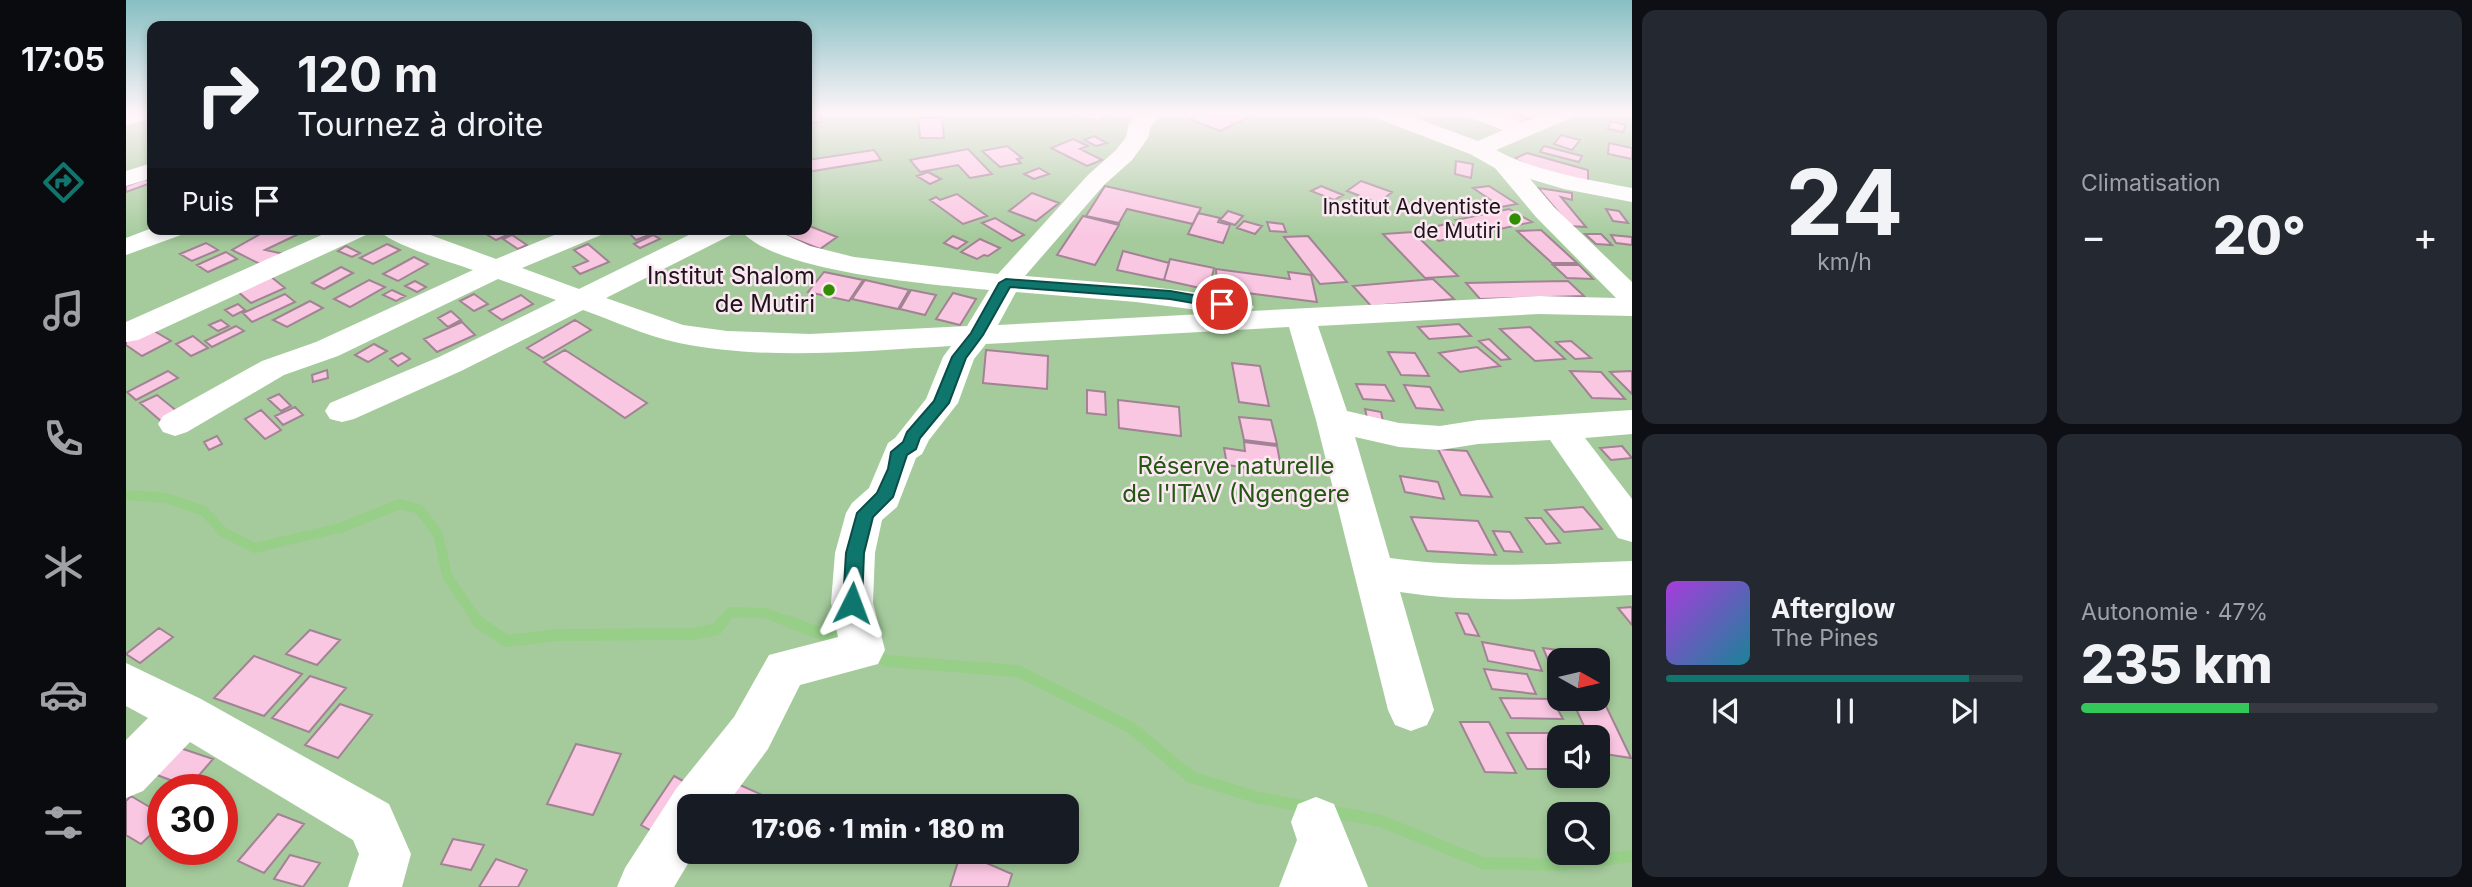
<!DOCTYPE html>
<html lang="fr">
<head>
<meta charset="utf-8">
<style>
	body { margin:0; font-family:Inter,sans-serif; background:#242831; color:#f1f3f6; height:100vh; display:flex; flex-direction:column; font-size:26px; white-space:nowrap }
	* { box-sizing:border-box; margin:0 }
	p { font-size:23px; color:#9ea1a6 }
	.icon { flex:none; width:38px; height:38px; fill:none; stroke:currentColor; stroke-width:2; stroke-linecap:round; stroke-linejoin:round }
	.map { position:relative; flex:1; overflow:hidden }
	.panel { display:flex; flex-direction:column; gap:10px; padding:10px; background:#0d0f14; width:840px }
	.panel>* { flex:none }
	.banner { position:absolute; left:21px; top:21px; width:665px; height:214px; border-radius:14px; box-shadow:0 4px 10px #0003; background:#171b24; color:#f1f3f6; overflow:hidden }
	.needle { width:46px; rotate:98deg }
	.tools { position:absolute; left:1421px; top:648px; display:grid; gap:14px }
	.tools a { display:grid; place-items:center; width:63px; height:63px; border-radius:14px; background:#171b24; box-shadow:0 4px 10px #0003; font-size:35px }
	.speed { position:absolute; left:21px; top:774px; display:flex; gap:14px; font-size:35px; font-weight:700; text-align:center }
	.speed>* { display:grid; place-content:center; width:91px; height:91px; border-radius:50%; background:#171b24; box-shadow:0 4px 10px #0003; line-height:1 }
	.speed .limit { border:10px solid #d22; background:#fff; color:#111 }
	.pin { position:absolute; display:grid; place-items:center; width:60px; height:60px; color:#fff; margin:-30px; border:4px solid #fff; border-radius:50%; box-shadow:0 2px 7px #0007 }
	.me { position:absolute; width:77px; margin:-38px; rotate:3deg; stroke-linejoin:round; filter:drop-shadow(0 0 5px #0008) }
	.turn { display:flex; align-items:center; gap:24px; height:147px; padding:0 35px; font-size:32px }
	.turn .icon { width:91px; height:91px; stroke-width:2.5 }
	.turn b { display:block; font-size:49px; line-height:60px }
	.then { display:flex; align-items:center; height:66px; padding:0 35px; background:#0003; gap:14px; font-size:26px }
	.big { font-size:52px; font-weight:800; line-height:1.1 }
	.panel .tile { flex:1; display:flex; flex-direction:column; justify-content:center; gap:10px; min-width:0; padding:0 24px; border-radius:14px; background:#242831 }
	.panel .dial { align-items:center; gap:0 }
	.dial b { font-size:91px; line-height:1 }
	.song { display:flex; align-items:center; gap:21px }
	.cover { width:84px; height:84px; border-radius:10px; background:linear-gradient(135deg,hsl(280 70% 55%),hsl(190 70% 35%)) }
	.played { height:7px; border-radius:4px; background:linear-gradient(90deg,#0f766e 85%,#363941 85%) }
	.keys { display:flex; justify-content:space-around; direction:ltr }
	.heat { display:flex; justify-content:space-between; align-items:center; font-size:38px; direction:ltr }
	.charge { height:10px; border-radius:5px; background:linear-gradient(90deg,#34c759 47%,#363941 0) }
	.panel .tiles { flex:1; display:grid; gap:10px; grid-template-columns:repeat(2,1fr) }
	.trip { position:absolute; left:551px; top:794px; width:402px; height:70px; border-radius:14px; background:#171b24; box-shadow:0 4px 10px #0003; font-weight:800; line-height:70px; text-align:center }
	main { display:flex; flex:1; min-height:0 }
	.dock { display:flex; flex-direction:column; width:126px; justify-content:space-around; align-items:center; background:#090b0e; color:#9ea1a6 }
	.dock .icon { width:49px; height:49px }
	.dock .current { color:#0f766e }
	.dock b { font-size:32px; color:#f1f3f6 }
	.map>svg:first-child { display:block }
	.green { fill:#a5cb9c; fill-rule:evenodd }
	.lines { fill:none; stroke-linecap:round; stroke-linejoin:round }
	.stream-far1 { stroke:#97cf89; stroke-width:10 }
	.stream { stroke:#97cf89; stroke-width:12 }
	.building { fill:#fac7e2; stroke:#a28394; stroke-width:2 }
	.minor { fill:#fff; fill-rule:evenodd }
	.route { fill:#0f766e; stroke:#0a4d48; stroke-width:2 }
	.poi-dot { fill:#308e01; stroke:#fce8f2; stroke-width:2.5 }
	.labels { text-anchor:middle; stroke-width:5; stroke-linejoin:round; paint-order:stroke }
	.far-poi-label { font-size:21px; fill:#1e1319; stroke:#fce8f2; text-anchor:end }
	.poi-label { font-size:24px; fill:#1e1319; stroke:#fce8f2; text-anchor:end }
	.park-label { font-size:24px; fill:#225611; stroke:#fce8f2 }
</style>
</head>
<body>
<main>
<nav class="dock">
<b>17:05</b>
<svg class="icon current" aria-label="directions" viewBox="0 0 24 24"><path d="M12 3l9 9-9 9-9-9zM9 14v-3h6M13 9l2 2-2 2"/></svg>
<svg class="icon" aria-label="music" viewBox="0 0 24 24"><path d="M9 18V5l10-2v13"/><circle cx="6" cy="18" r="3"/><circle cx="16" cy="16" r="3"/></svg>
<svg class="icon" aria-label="phone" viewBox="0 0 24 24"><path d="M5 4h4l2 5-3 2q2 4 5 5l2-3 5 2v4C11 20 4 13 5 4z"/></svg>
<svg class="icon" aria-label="climate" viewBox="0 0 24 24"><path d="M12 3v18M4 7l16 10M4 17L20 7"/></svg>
<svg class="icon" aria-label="car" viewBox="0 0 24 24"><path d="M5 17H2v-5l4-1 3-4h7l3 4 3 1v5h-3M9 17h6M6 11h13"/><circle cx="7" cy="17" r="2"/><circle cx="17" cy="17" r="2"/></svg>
<svg class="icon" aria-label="filters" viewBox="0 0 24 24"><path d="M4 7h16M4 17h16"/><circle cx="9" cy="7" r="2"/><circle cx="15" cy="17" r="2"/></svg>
</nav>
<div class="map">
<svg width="1506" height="887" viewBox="0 0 1506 887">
	<rect width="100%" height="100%" fill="#fce8f2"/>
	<path class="green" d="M0 113H26V229H681V113H1506V887H0ZM1433 660H1472V698H1433ZM1433 737H1472V775H1433ZM37 789H96V849H37ZM564 807H942V852H564ZM1433 814H1472V852H1433Z"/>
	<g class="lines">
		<path class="stream-far1" d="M0 495 40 498 78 511 97 532 129 548 214 528 274 504 293 509 312 534 321 576 353 623
			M596 623 604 612 639 613 666 623"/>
		<path class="stream" d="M351 621 380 641 431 635 566 634 591 629 597 621
			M661 621 717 642
			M746 655 762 661 892 671 1004 727 1065 777 1133 798 1182 807
			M1203 811 1255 821 1357 863 1434 865 1506 856"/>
	</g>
	<path class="building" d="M681 113H693L696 122 681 123Z
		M956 113H979L974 121 953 117Z
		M1078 113H1131L1094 131 1064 119Z
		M1388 113 1406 121 1391 125 1367 114Z
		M792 118H816L818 138H794Z
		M1485 121 1500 125 1497 132 1482 129Z
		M1435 135 1454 140 1446 150 1428 144Z
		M968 136 981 143 970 146 958 140Z
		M947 139 962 146 954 149 976 160 961 166 925 148Z
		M1483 143 1506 148V159L1482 154Z
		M881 146 896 158 891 159 895 163 874 167 856 151Z
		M1418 146 1456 156 1453 162 1414 152Z
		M842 149 866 174 844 178 832 165 794 172 784 160Z
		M748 150 755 160 681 172V160Z
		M1401 153 1462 170V183L1417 172 1388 159Z
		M1330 161 1347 164 1345 178 1329 174Z
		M913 168 923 174 908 179 898 174Z
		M802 172 815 179 804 184 791 176Z
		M19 179 25 183 0 192V186Z
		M1235 181 1266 192 1253 203 1221 191Z
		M979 186 1075 208 1067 224 1001 209 993 223 960 216Z
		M1195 186 1217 195 1208 200 1185 191Z
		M1363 186 1391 204 1375 207 1347 188Z
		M1412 188 1446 193V200L1435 197 1460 227 1444 226Z
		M906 193 933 203 910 221 883 211Z
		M831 194 861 216 837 224 804 200 810 197 814 200Z
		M1227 199 1253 208 1244 216 1218 207Z
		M1383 209 1406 222 1351 234 1330 220Z
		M1480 209 1493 211 1502 223 1487 221Z
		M1102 211 1117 216 1109 225 1094 220Z
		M1072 213 1094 218 1092 222 1104 225 1097 243 1062 234Z
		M957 216 993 225 969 265 931 255Z
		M869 218 898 235 886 241 856 223Z
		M1118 221 1136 226 1129 234 1111 228Z
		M1141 222 1157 224 1160 232 1144 231Z
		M1324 223 1342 234 1313 241 1295 230Z
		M681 225 711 237 694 249 643 229H681Z
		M143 229 181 230 139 250 158 254 136 265 106 250Z
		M363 229H375L383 234 370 240 357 232Z
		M499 229H523L528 233 510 240Z
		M1415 230 1451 263H1426L1391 231Z
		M1287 232 1332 276 1299 278 1257 234Z
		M1459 234H1475L1486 245 1470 244Z
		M386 235 401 245 392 249 377 239Z
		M527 235 534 239 514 248 508 244Z
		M1485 235 1506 237V245L1490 243Z
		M827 236 841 242 831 249 818 243Z
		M1182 236 1221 282 1194 284 1158 237Z
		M854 239 874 248 862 256 858 255 851 259 835 252Z
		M80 243 92 250 66 261 54 254Z
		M261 244 274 250 247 264 234 258Z
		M462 244 483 262 454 274 447 267 462 261 448 250Z
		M220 246 234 253 226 257 212 251Z
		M997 251 1043 263 1038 280 991 270Z
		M100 252 111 259 82 272 71 265Z
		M288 257 302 264 272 281 257 274Z
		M1044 259 1088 268 1083 290 1038 280Z
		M1427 265H1453L1467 279 1441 278Z
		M215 267 227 273 198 289 186 283Z
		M1090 269 1164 279 1162 272 1185 275 1191 302 1091 289Z
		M698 272 737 280 723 301 682 292Z
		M144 276 159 288 125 303 110 290Z
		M1307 279 1328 299 1245 306 1227 286Z
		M243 280 259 287 224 307 208 299Z
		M739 280 783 290 772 309 726 299Z
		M289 281 300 287 291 292 279 286Z
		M1442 281 1458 296 1354 299 1340 283Z
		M266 290 279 296 270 301 257 295Z
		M785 290 810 295 799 315 774 309Z
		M827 293 850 299 834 325 810 319Z
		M159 294 169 302 126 322 117 313Z
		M348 294 362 304 348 311 334 301Z
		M395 295 407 304 376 320 363 311Z
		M184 301 197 308 161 327 147 320Z
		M112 304 119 310 107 316 99 310Z
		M325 311 335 320 322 327 312 318Z
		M95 320 103 326 92 331 83 325Z
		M449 320 465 330 417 358 401 348Z
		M336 322 349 335 311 352 298 339Z
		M1333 324 1345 336 1303 339 1292 327Z
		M110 326 118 331 86 347 79 341Z
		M1404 327 1439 359 1409 361 1374 329Z
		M23 328 45 341 16 356 0 345V339Z
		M67 336 82 348 65 356 50 344Z
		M1363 339 1384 359 1375 360 1353 341Z
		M1445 341 1465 358 1449 359 1430 342Z
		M248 344 261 351 242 362 229 355Z
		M1351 347 1374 366 1334 372 1313 353Z
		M439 350 521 403 499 418 418 362Z
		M860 350 922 356 921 389 857 383Z
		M1262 352 1289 353 1303 376 1275 375Z
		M276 353 284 359 272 366 264 359Z
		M1106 363 1134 366 1143 406 1113 402Z
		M201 370 202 378 187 382 186 375Z
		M42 371 52 378 10 400 1 392Z
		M1444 371 1475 372 1499 399 1466 398Z
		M1506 371V394L1484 372Z
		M1230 384 1259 385 1268 401 1237 399Z
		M1278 385 1304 387 1317 410 1290 408Z
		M961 390 979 392 980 415 961 413Z
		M153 394 165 406 155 411 142 399Z
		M31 395 52 412 35 421 14 403Z
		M992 400 1053 407 1055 436 993 428Z
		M169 407 177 415 157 425 149 416Z
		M1239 409 1255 412 1257 421 1241 418Z
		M135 410 155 430 139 439 119 419Z
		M1113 417 1145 420 1151 444 1118 440Z
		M91 436 96 444 83 450 78 442Z
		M1118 442 1151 446 1156 472 1101 465 1098 448 1119 451Z
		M1496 446 1506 458 1485 460 1474 448Z
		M1312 449 1341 451 1366 497 1335 495Z
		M1274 476 1312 482 1318 499 1279 492Z
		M1457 507 1476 529 1438 532 1419 510Z
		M1285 517 1352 521 1370 555 1301 551Z
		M1400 518H1415L1434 543 1420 544Z
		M1367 531 1384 532 1396 552 1378 551Z
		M1506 607V625L1492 608Z
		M1330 613 1342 614 1353 636 1339 634Z
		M33 628 47 637 14 663 0 654Z
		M184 630 214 640 191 665 160 654Z
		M1356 642 1408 651 1416 671 1362 661Z
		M1417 648 1439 651 1443 660H1422Z
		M128 656 176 674 138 716 88 698Z
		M1358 669 1401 674 1410 694 1366 689Z
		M184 676 220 688 183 732 146 718Z
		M1374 698 1426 699 1437 719 1385 718Z
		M1446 700 1479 704 1505 758 1472 753V737H1463Z
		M214 704 246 715 212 758 179 745Z
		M1334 722H1363L1390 773 1359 772Z
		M1381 733H1436L1438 737H1433V769H1401Z
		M450 744 495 754 467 815 421 804Z
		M48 746 87 759 63 787 23 772Z
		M548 776 581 794 564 807 549 844 515 825Z
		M607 782 643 798 639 807H594Z
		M5 796 37 815V823L15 844 0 835V801Z
		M152 814 178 824 138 873 112 861Z
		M327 839 358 845 345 870 315 864Z
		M835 852 886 874 882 887H824Z
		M164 855 194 863 177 887 148 879Z
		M370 859 401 870 392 887H353Z"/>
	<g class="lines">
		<path class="minor" d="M0 113H26V118L0 125Z
			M1013 113H1036L1025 126 1022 138 1006 160 978 185 899 276 1010 285 1113 298 1123 301 1128 307 1125 311 1413 296 1490 298 1410 217 1369 168 1344 154 1250 118 1247 113H1276L1352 141 1377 130 1345 118 1343 113H1371L1396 123 1420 113H1447L1445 118 1370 150C1411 172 1460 179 1506 188V202L1438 189 1404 179 1428 207 1506 282V316L1413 314 1192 326 1221 411 1273 423 1314 426 1352 420 1506 410V434L1459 438 1506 499V542L1492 538 1424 440 1352 444 1314 450 1273 447 1229 437 1264 558C1345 569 1425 564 1506 561V595C1428 598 1351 604 1274 592L1308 710 1301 725 1285 731 1269 725 1262 710 1190 420 1163 327 860 344 848 359 832 403 803 440 796 454 790 458 771 507 756 520 749 553 747 603 759 650 752 664 674 685 642 749 599 807H564V852H569L548 887H491L499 868 550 789 608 717 643 655 712 637 705 603 709 553 720 513 726 503 743 488 762 443 769 438 800 399 817 357 825 346C735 351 642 361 553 343 520 336 488 321 457 310L335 371 228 419 216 422 204 419 199 411 204 403 313 357 430 300 372 279 212 356 158 375 61 432 49 436 37 432 32 424 37 416 136 361 190 342 347 270C327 263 262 244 252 229H288L370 259 443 229H479L475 235 396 268 453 289 575 229H609L605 235 480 298 557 325 601 331 684 334 841 326 863 290C811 285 644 272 614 229H647L684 246 728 257 872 274 962 175 990 150 1000 137 1003 124ZM890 292 1010 302 1095 313 872 325Z
			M26 163V178L0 186V171Z
			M26 228 59 229 55 235 0 255V238Z
			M209 229H244L240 235 12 340 0 342V322Z
			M0 663 75 699 263 804 285 854 276 887H222L233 854 227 840 64 742 17 791 0 798V740L22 718 0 706Z
			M1190 797 1208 804 1242 887H1153L1171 840 1165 822 1172 804Z"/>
	</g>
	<linearGradient id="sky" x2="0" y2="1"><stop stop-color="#87bfc2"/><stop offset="0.48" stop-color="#fef5f9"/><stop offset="1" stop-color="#fef5f9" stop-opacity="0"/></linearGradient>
	<rect width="1506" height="237" fill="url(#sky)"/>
	<path class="route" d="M880 279 1044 291 1096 300 1103 304 1096 308 1044 299 884 287 857 335 840 358 823 403 794 438 790 449 781 455 767 497 747 517 738 553 736 603 733 609 726 611 720 609 717 603 720 553 731 513 751 493 762 469 765 452 777 442 781 432 808 401 826 357 845 333 873 283Z"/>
	<g class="poi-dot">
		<circle cx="1389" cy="219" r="7"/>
		<circle cx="703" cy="290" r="7"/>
	</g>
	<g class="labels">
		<g class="far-poi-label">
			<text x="1375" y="214">Institut Adventiste<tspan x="1375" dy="24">de Mutiri</tspan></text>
		</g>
		<g class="poi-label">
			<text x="689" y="284">Institut Shalom<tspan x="689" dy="28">de Mutiri</tspan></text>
		</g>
		<g class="park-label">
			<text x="1110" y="474">Réserve naturelle<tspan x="1110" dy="28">de l'ITAV (Ngengere</tspan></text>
		</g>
	</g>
</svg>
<div class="tools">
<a><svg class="needle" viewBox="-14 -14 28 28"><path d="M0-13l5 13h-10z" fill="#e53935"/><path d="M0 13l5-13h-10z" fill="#9ea1a6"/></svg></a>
<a><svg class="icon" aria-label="sound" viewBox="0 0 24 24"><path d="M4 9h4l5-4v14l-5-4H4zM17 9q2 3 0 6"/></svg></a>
<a><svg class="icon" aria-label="search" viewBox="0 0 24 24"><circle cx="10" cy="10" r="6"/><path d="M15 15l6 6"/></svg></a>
</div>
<div class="speed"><div class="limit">30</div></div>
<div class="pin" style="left:1096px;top:304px;background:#d93025"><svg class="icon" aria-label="arrive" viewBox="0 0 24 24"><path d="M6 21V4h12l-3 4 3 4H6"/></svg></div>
<svg class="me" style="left:726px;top:603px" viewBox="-20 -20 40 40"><path d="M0-17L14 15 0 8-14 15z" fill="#0f766e" stroke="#fff" stroke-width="4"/></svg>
<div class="trip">17:06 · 1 min · 180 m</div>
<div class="banner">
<div class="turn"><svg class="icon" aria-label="right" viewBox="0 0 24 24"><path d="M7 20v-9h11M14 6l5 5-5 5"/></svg><div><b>120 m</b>Tournez à droite</div></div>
<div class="then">Puis<svg class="icon" aria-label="arrive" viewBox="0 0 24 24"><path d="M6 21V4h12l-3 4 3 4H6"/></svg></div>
</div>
</div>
<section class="panel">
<div class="tiles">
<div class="tile dial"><b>24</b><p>km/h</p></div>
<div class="tile"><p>Climatisation</p>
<div class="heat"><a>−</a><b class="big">20°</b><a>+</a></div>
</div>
<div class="tile">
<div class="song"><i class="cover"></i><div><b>Afterglow</b><p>The Pines</p></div></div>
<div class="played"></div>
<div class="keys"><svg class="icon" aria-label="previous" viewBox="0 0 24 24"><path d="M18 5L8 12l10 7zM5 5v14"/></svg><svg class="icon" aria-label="pause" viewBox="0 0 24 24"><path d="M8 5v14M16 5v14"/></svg><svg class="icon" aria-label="next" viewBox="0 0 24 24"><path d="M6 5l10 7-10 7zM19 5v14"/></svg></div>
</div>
<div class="tile"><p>Autonomie · 47%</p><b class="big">235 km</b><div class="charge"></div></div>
</div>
</section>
</main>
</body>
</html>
